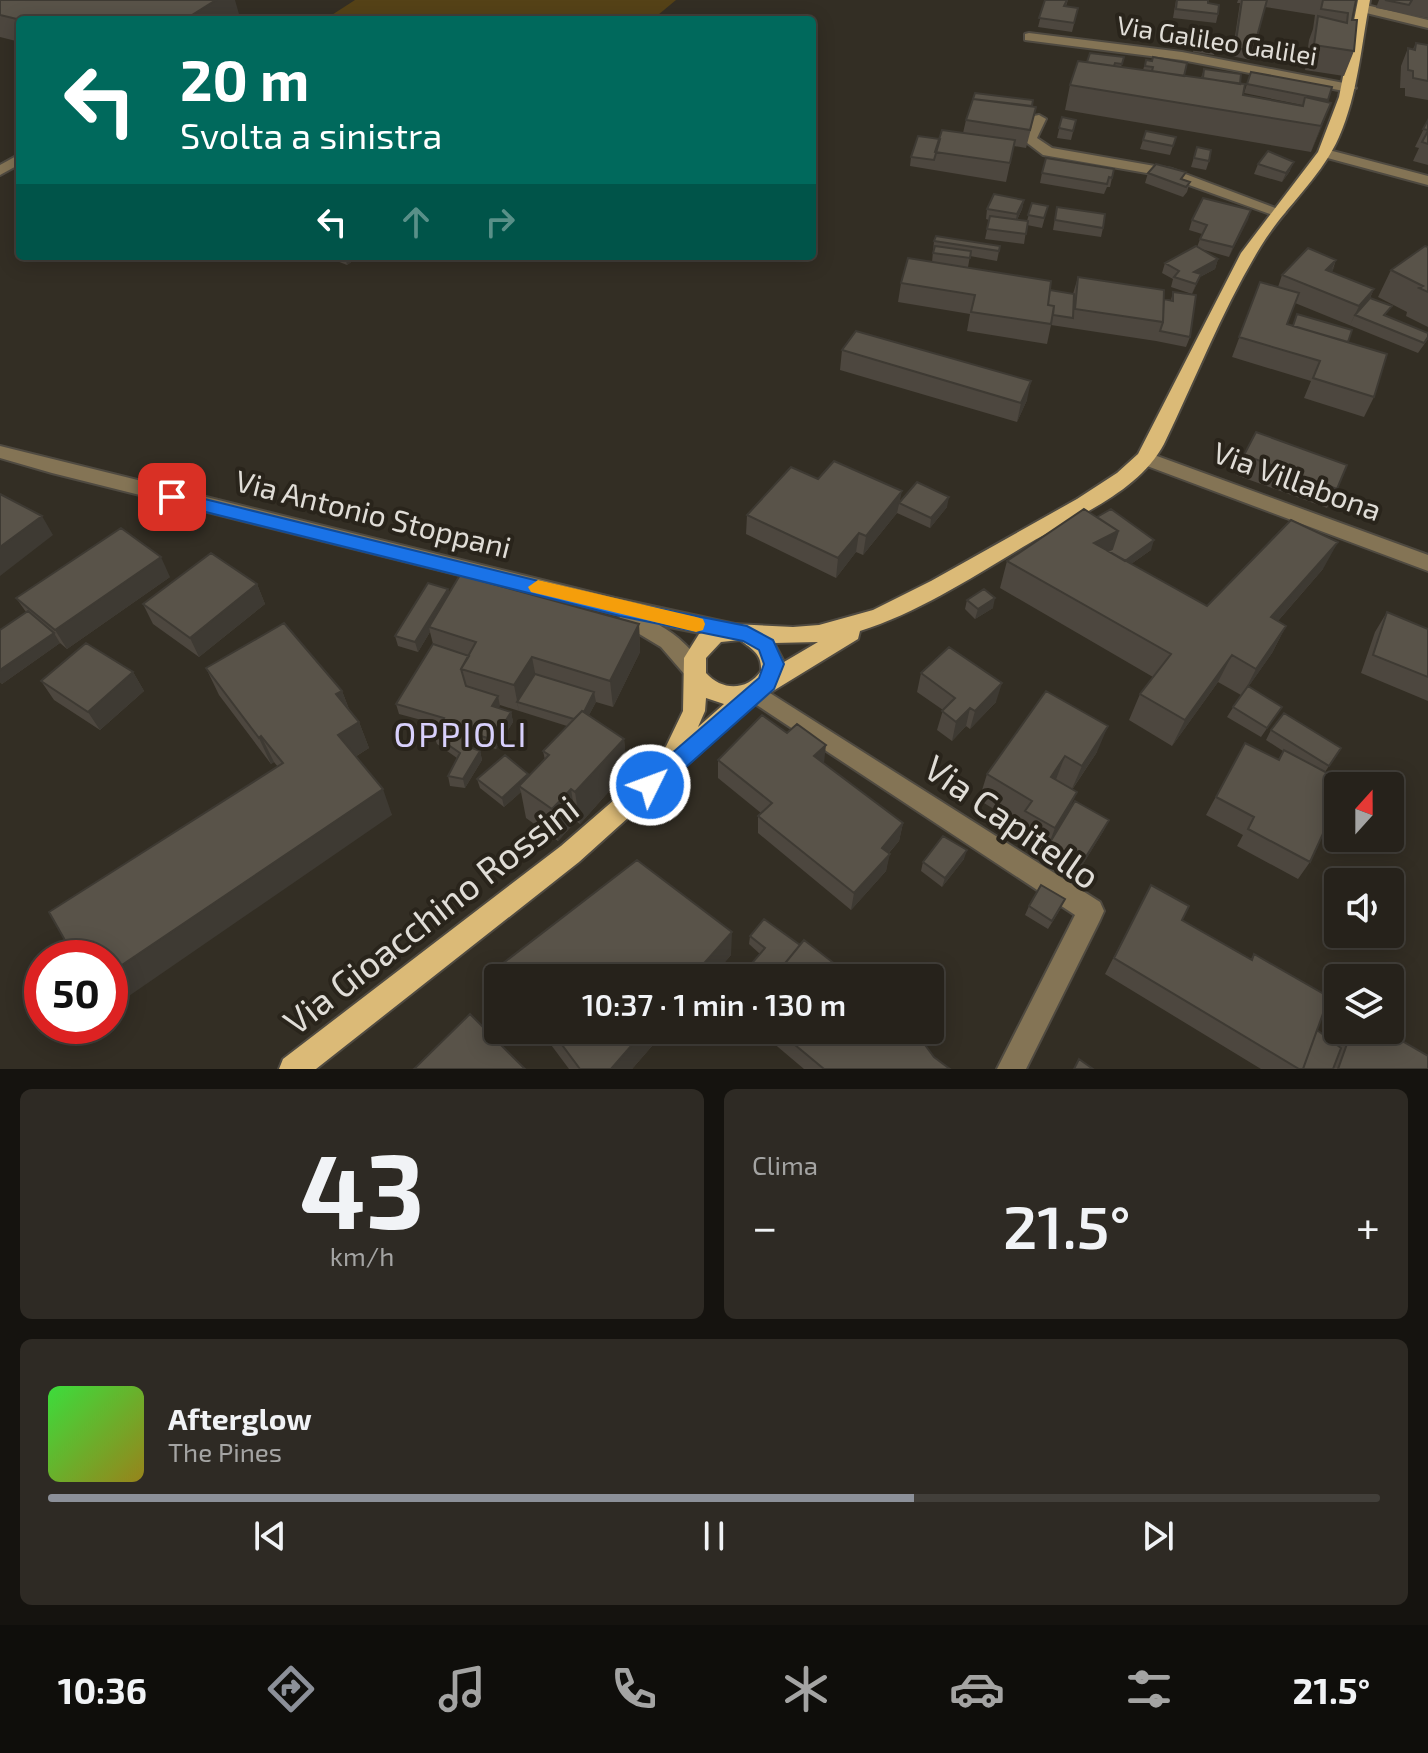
<!DOCTYPE html>
<html lang="it">
<head>
<meta charset="utf-8">
<style>
	body { margin:0; font-family:"Exo 2",sans-serif; background:#2e2a24; color:#f1f3f6; height:100vh; display:flex; flex-direction:column; font-size:30px; white-space:nowrap }
	* { box-sizing:border-box; margin:0 }
	p { font-size:26px; color:#a4a4a3 }
	.icon { flex:none; width:44px; height:44px; fill:none; stroke:currentColor; stroke-width:2; stroke-linecap:round; stroke-linejoin:round }
	.map { position:relative; height:1069px; overflow:hidden }
	.drawer { display:flex; flex-direction:column; gap:20px; padding:20px; background:#15130f; flex:1 }
	.drawer>* { flex:none }
	.hud { position:absolute; left:16px; top:16px; width:800px; height:244px; border-radius:8px; box-shadow:0 4px 20px #0003,0 0 0 2px #423f3a; background:#00695c; color:#fff; overflow:hidden }
	.needle { width:52px; rotate:21deg }
	.fabs { position:absolute; left:1324px; top:772px; display:grid; gap:16px }
	.fabs a { display:grid; place-items:center; width:80px; height:80px; border-radius:8px; background:#26221b; box-shadow:0 4px 20px #0003,0 0 0 2px #423f3a; font-size:40px }
	.speed { position:absolute; left:24px; top:940px; display:flex; gap:16px; font-size:40px; font-weight:700; text-align:center }
	.speed>* { display:grid; place-content:center; width:104px; height:104px; border-radius:50%; background:#26221b; box-shadow:0 4px 20px #0003,0 0 0 2px #423f3a; line-height:1 }
	.speed .limit { border:12px solid #d22; background:#fff; color:#111 }
	.pin { position:absolute; display:grid; place-items:center; width:68px; height:68px; color:#fff; margin:-34px; border-radius:16px; box-shadow:0 4px 12px #0006 }
	.me { position:absolute; width:88px; margin:-44px; rotate:48deg; stroke-linejoin:round; filter:drop-shadow(0 0 6px #0008) }
	.turn { display:flex; align-items:center; gap:28px; height:168px; padding:0 32px; font-size:36px }
	.turn .icon { width:104px; height:104px; stroke-width:2.5 }
	.turn b { display:block; font-size:56px; line-height:68px }
	.lanes { display:flex; align-items:center; height:76px; padding:0 32px; background:#0003; justify-content:center; gap:40px; direction:ltr }
	.lanes .off { opacity:.35 }
	.big { font-size:60px; font-weight:600; line-height:1.1 }
	.drawer .widget { flex:1; display:flex; flex-direction:column; justify-content:center; gap:12px; min-width:0; padding:0 28px; border-radius:12px; background:#2e2a24 }
	.drawer .dial { align-items:center; gap:0 }
	.dial b { font-size:104px; line-height:1 }
	.song { display:flex; align-items:center; gap:24px }
	.cover { width:96px; height:96px; border-radius:12px; background:linear-gradient(135deg,hsl(120 70% 55%),hsl(50 70% 35%)) }
	.played { height:8px; border-radius:4px; background:linear-gradient(90deg,#8c9099 65%,#423f3a 65%) }
	.keys { display:flex; justify-content:space-around; direction:ltr }
	.heat { display:flex; justify-content:space-between; align-items:center; font-size:44px; direction:ltr }
	.drawer .tiles { flex:1; display:grid; gap:20px; grid-template-columns:1fr 1fr }
	.widget:last-child { grid-column:span 2 }
	.trip { position:absolute; left:484px; top:964px; width:460px; height:80px; border-radius:8px; background:#26221b; box-shadow:0 4px 20px #0003,0 0 0 2px #423f3a; font-weight:600; line-height:80px; text-align:center }
	.tab-bar { display:flex; height:128px; justify-content:space-around; align-items:center; background:#0f0e0b; color:#a4a4a3 }
	.tab-bar .icon { width:56px; height:56px }
	.tab-bar .current { color:#8c9099 }
	.tab-bar b { font-size:36px; color:#f1f3f6 }
	.map>svg:first-child { display:block }
	.green { fill:#554217 }
	.lines { fill:none; stroke-linecap:round; stroke-linejoin:round }
	.minor-casing { stroke:#4f4a41; stroke-width:4 }
	.major-casing { stroke:#4f4a41; stroke-width:4 }
	.minor { fill:#847455; fill-rule:evenodd }
	.major { fill:#dbba77; fill-rule:evenodd }
	.wall { fill:#4d473f }
	.shaded-wall { fill:#3e3a33 }
	.building { fill:#595349; stroke:#3e3a33; stroke-width:2 }
	.route { fill:#1a73e8; stroke:#114b97; stroke-width:2 }
	.slow { fill:#f59e0b }
	.labels { text-anchor:middle; stroke-width:8; stroke-linejoin:round; paint-order:stroke }
	.far-street-label { font-size:26px; fill:#e0ddd7; stroke:#29241b }
	.street-label { font-size:30px; fill:#e0ddd7; stroke:#29241b }
	.quarter-label { font-size:34px; letter-spacing:2px; fill:#d8d0fc; stroke:#29241b }
	.near-street-label { font-size:36px; fill:#e0ddd7; stroke:#29241b }
</style>
</head>
<body>
<div class="map">
<svg width="1428" height="1069" viewBox="0 0 1428 1069">
	<rect width="100%" height="100%" fill="#332e24"/>
	<path class="green" d="M355 0H676L652 20H324Z"/>
	<g class="lines">
		<defs>
			<path id="minor" d="M1362 4 1428 20V28L1358 11V5Z
				M1029 33 1182 52 1349 84 1356 88 1349 92 1182 60 1025 40V34Z
				M1039 115 1046 119 1037 138 1052 148 1172 169 1286 212 1283 215H1273L1164 176 1043 155 1022 139 1034 116Z
				M1325 149 1428 176V185L1320 156 1318 153Z
				M20 154V164L0 175V165Z
				M0 446 615 598 735 624 743 626 746 632 743 638 735 640 659 625C677 635 695 651 705 670L702 676 694 679 686 676 661 647 621 623 619 615 52 473 0 458Z
				M1146 452 1428 555V571L1139 463 1137 458Z
				M754 683 1100 902 1104 911 1100 920 1026 1069H997L1075 915 746 698 743 692 746 686Z"/>
			<path id="major" d="M1358 0H1370C1361 46 1358 94 1339 137 1321 178 1284 208 1261 246 1223 308 1196 378 1164 444 1138 493 1074 517 1028 544 974 576 920 612 860 631L858 639 760 699 579 862 316 1069H279L283 1059 561 846 659 761 683 711 684 658 699 634 734 624 793 627 819 625 873 610 931 581 1077 499 1117 473 1138 454 1241 253 1318 152 1339 97ZM740 640C753 650 762 654 761 671 747 691 722 691 706 673V658L721 642ZM818 642 784 662 774 643ZM706 698 724 704 698 727 705 711Z"/>
		</defs>
		<use href="#minor" class="minor-casing"/>
		<use href="#major" class="major-casing"/>
		<use href="#minor" class="minor"/>
		<use href="#major" class="major"/>
	</g>
	<path class="wall" d="M0 0 239 14 20 20V42L0 37Z
		M1045 0H1068L1066 6 1078 8 1072 32 1038 27Z
		M1176 0H1208V3L1218 14 1216 23 1173 18Z
		M1238 0H1356L1352 20 1354 51 1344 76 1305 70 1309 40 1313 29 1315 15 1265 7 1250 60 1232 56 1240 3H1237Z
		M1379 0H1428V18L1376 8Z
		M1197 35 1217 46 1214 55 1193 52Z
		M1416 43 1428 45V100L1405 96V88H1400L1401 66 1408 48 1413 49Z
		M1124 57 1121 67 1143 70 1146 60 1184 76 1201 78 1204 69 1240 84 1243 95 1302 106V105L1244 93 1251 72 1332 87 1327 103H1331L1311 152 1065 110 1070 85 1087 62Z
		M1032 106V125L1026 148 1014 146 1006 182 910 166 911 157 940 139 963 133 966 120Z
		M1062 117 1076 120 1071 140 1057 138Z
		M1428 120V165L1413 161 1419 148 1415 147Z
		M1146 131 1176 137 1170 155 1140 149Z
		M1197 147 1209 161 1206 170 1191 167Z
		M1258 164 1290 171 1282 182 1254 174Z
		M1114 169 1110 187H1107L1104 194 1040 183 1042 173Z
		M1148 173 1190 182 1187 192 1183 197 1145 183Z
		M1024 200 1022 209 1017 220 1027 221 1032 203 1048 206 1042 228 1027 225 1024 244 985 239 989 220 986 219 987 209Z
		M1057 207 1103 228 1101 237 1053 230Z
		M1251 210 1229 257 1201 249 1218 259 1215 269 1200 277 1192 294 1171 287 1173 279 1162 273 1165 263 1197 247 1202 234 1189 230 1192 220Z
		M934 241 1000 246 997 261 970 256 968 267 1050 290 1073 294 1078 277 1164 299 1171 300 1173 292 1190 337 1186 347 1156 341 1051 325 1047 344 967 331 970 314 898 302 901 283 932 262Z
		M1428 247V327L1406 316 1407 312 1378 297 1391 270Z
		M324 256H360L347 265Z
		M1336 260 1332 272 1374 289 1370 298 1387 316 1428 333V339L1418 353 1295 303 1287 324 1348 342 1374 397 1364 417 1304 398 1311 381 1232 357 1260 282 1278 287 1282 275Z
		M842 350 1027 400 1017 422 840 370Z
		M1244 455 1337 489 1327 508 1236 475Z
		M818 479 901 500 947 507 930 528 897 513 863 555 856 552 836 578 746 534 747 515Z
		M1151 550 1131 564 1207 606 1323 569 1278 621 1286 626 1272 653 1248 687 1282 707 1261 737 1227 717 1241 695 1218 682 1172 746 1129 720 1140 694 1153 677 1000 588 1007 561Z
		M170 577 67 649 60 643 2 684 0 682V630L26 612 16 598Z
		M257 584 265 604 199 657 153 624 143 604Z
		M448 589 449 593 639 624 640 652 613 707 596 702 589 715 624 739 627 771 580 824 576 821 558 841 526 818 521 792 504 807 480 788 477 779 528 774 529 776 545 760 543 751 567 726 500 705 498 708 511 712 513 722 496 749 474 742 471 747 480 751 482 760 465 788 450 786 448 776 457 758 437 744 434 735 440 725 399 714 396 704 433 644 430 632 418 652 398 646 395 636Z
		M967 600 993 608 975 619 965 609Z
		M1387 612 1428 629V701L1361 673 1375 632Z
		M206 668 342 691 349 709 359 722 369 748 355 757 392 815 278 767 274 762 271 764 219 695Z
		M133 672 144 691 100 730 54 700 41 681Z
		M921 673 996 702 970 729 966 726 952 741 937 730 943 710 917 692Z
		M1046 691 1097 752 1072 790 1069 811 1104 830 1078 872 1016 836 1020 825 979 800 987 774Z
		M1271 730 1341 748 1325 772 1310 862 1298 879 1237 846 1243 835 1206 815 1245 743 1278 760 1283 751 1266 740Z
		M718 760 824 763 903 823 899 841 889 853 886 871 851 910 758 833V816L761 813 718 778Z
		M964 859 942 887 921 871 923 862Z
		M1151 885 1182 920 1251 959 1254 954 1317 1030 1338 1045 1344 1030H1383L1428 1069H1261L1105 974Z
		M1029 906 1061 908 1048 929 1025 915Z
		M750 936 800 945 760 954 749 944Z
		M731 955 711 978H506L502 964Z
		M540 1030H666L632 1069H569Z
		M758 1030H914L934 1057 950 1069H804Z"/>
	<path class="shaded-wall" d="M214 0H235L239 14 230 20H184Z
		M1331 103 1321 129 1311 152 1321 126Z
		M1294 162 1290 171 1282 182 1286 173Z
		M1024 200 1022 209 1015 224 1017 214Z
		M1251 210 1248 220 1229 257 1233 247Z
		M345 256H360L347 265Z
		M1218 259 1215 269 1200 277 1192 294 1196 284 1194 272Z
		M1336 260 1332 269 1335 266 1330 276 1326 270Z
		M1374 289 1365 308 1355 315 1350 325 1359 306Z
		M1031 381 1027 400 1017 422 1021 403Z
		M902 491 897 513 863 555 866 536Z
		M949 497 947 507 930 528 931 518Z
		M42 516 53 535 0 576V547Z
		M1118 531 1109 559 1094 543Z
		M859 533 856 552 836 578 838 558Z
		M1154 540 1151 550 1121 571 1124 561Z
		M1338 542 1323 569 1257 645 1271 617Z
		M161 557 170 577 67 649 55 630Z
		M257 584 265 604 199 657 190 638Z
		M448 589 450 598 429 627 430 632 418 652 415 642Z
		M995 598 993 608 975 619 978 609Z
		M639 624 640 652 613 707 610 681Z
		M1286 626 1272 653 1242 696 1256 669Z
		M54 633 60 643 2 684 0 682V670Z
		M1232 655 1218 682 1172 746 1185 720Z
		M532 657 537 683 517 702 519 711 514 685Z
		M133 672 144 691 100 730 88 712Z
		M1002 683 996 702 970 729 975 711Z
		M342 691 352 717 336 694Z
		M594 692 596 702 581 730 580 721Z
		M498 696 500 706 494 715 492 706Z
		M970 708 966 726 952 741 956 722Z
		M511 712 513 722 496 749 494 740Z
		M359 722 369 748 348 761 338 735Z
		M1108 726 1097 752 1071 791 1082 766Z
		M471 733 474 742 466 754 464 745Z
		M261 736 274 762 271 764 259 738Z
		M624 739 627 771 580 824 575 792Z
		M826 745 824 763 814 756Z
		M480 751 482 760 465 788 463 779Z
		M1065 756 1055 782 1051 777Z
		M528 774 530 783 519 786 521 792 504 807 502 798Z
		M383 789 392 815 110 1009V973Z
		M571 789 576 821 558 841 552 809Z
		M1077 792 1066 818 1049 844 1055 828Z
		M1109 820 1104 830 1078 872 1082 863Z
		M903 823 899 841 878 865 882 848Z
		M967 850 964 859 942 887 945 878Z
		M890 854 886 871 851 910 854 893Z
		M732 932 731 955 711 978H691Z
		M645 1030H666L632 1069H611Z"/>
	<path class="building" d="M0 0H216L184 20H21L0 15Z
		M1045 0H1067L1064 6 1078 8 1074 23 1039 18Z
		M1177 0H1208V3L1219 5 1218 14 1176 9Z
		M1242 0H1267L1253 51 1235 48Z
		M1323 0H1356L1352 20H1357L1354 51 1314 45 1318 16 1347 23 1348 13 1321 9Z
		M1385 0H1412L1409 5Z
		M1197 35 1218 38 1217 46 1196 43Z
		M1416 43 1428 45V81L1413 78V71L1408 70V48L1415 50Z
		M1090 53 1124 57 1122 64 1115 63 1114 66 1087 62Z
		M1153 57 1187 63 1184 76 1152 71 1153 67 1145 66 1146 60 1152 61Z
		M1078 61 1245 84 1243 95 1303 106 1305 97 1331 103 1321 126 1070 85Z
		M1204 69 1241 74 1240 84 1203 78Z
		M1251 72 1332 87 1328 100 1247 84Z
		M975 93 1033 100 1032 106 973 99Z
		M973 99 1036 107 1030 130 966 120Z
		M1062 117 1076 120 1073 131 1059 128Z
		M1428 120V130L1423 129Z
		M942 130 1015 140 1010 163 935 152Z
		M1146 131 1176 137 1173 146 1143 140Z
		M1428 131V144L1422 142Z
		M918 136 940 139 934 160 911 157Z
		M1197 147 1211 150 1209 161 1194 158Z
		M1268 151 1294 162 1286 173 1258 164Z
		M1046 158 1114 169 1112 178 1109 177 1107 184 1042 173Z
		M1156 164 1186 172 1181 179 1190 182 1186 187 1148 173Z
		M994 194 1024 200 1017 214 987 209Z
		M1203 198 1251 210 1233 247 1200 239 1207 225 1192 220Z
		M1032 203 1048 206 1044 218 1028 215Z
		M1057 207 1105 214 1103 228 1055 220Z
		M990 216 1028 221 1026 234 987 229Z
		M936 236 1000 246 999 251 934 241Z
		M935 246 971 251 970 258 933 253Z
		M1196 246 1218 259 1194 272 1201 274 1196 284 1174 277 1179 271 1165 263Z
		M1425 246 1428 247V292L1419 288 1423 286 1391 270Z
		M1308 248 1336 260 1326 270 1374 289 1359 306 1282 275Z
		M908 258 1051 281 1048 305 1054 306 1051 324 971 312 975 295 901 283Z
		M1078 277 1164 290 1163 322 1075 309Z
		M1260 282 1299 293 1287 324 1387 354 1374 397 1313 378 1320 361 1239 337Z
		M1050 290 1074 294 1073 318 1053 315 1054 306 1048 305Z
		M1173 292 1196 295 1190 337 1160 331 1163 322 1164 299 1173 301Z
		M1370 298 1392 306 1384 315 1428 333V337L1424 343 1355 315Z
		M1297 314 1352 330 1348 342 1293 326Z
		M856 331 1031 381 1021 403 842 350Z
		M1256 432 1347 465 1337 489 1244 455Z
		M834 461 902 491 866 536 859 533 838 558 747 515 791 467 818 479Z
		M917 482 949 497 931 518 899 503Z
		M0 494 42 516 0 547Z
		M1084 509 1118 531 1094 543 1207 606 1291 520 1338 542 1271 617 1286 626 1256 669 1232 655 1185 720 1140 694 1171 654 1007 561Z
		M1111 509 1154 540 1125 561 1108 551 1112 549 1118 531 1097 517Z
		M121 528 161 557 55 630 16 598Z
		M211 553 257 584 190 638 143 604Z
		M460 575 639 624 610 681 532 657 514 685 461 669 476 642 429 627Z
		M428 583 448 589 415 642 395 636Z
		M984 589 995 598 978 609 967 600Z
		M28 611 54 633 0 670V630Z
		M1387 612 1428 629V677L1373 655Z
		M284 623 342 691 336 694 359 722 338 735 383 789 110 973V958H75L49 912 283 763 261 736 259 738 206 668Z
		M86 643 133 672 88 712 41 681Z
		M433 644 469 656 461 669 466 686 498 696 492 706 511 712 494 740 471 733 464 745 480 751 463 779 448 776 460 753 434 735 444 718 396 704Z
		M949 647 1002 683 975 711 970 708 956 722 942 711 955 698 921 673Z
		M535 674 594 692 584 712 582 711 574 719 517 702Z
		M1248 686 1282 707 1267 728 1233 707Z
		M1046 691 1108 726 1082 766 1065 756 1051 777 1077 792 1055 828 1025 811 1032 801 987 774Z
		M582 711 624 739 575 792 571 789 552 809 519 786 549 755 543 751Z
		M1284 713 1341 748 1329 766 1271 730Z
		M762 715 787 733 797 724 826 745 814 756 903 823 882 848 890 854 854 893 758 816 772 803 718 760Z
		M1245 743 1279 760 1284 750 1346 783 1345 786H1338V801L1310 862 1248 829 1254 817 1216 797Z
		M505 755 528 774 502 798 477 779Z
		M1075 801 1109 820 1082 863 1049 844Z
		M943 836 967 850 945 878 923 862Z
		M637 860 732 932 691 978H512L502 964Z
		M1041 885 1065 899 1052 921 1029 906Z
		M1151 885 1189 906 1182 920 1252 960 1254 954 1329 997 1303 1069H1299L1114 958Z
		M764 919 800 945 773 978H739L765 948 750 936Z
		M804 940 853 978H773Z
		M470 1014 525 1069H414Z
		M551 1030H645L611 1069H580Z
		M777 1030H914L934 1057 950 1069H824Z
		M1317 1030 1341 1048 1333 1069H1303Z
		M1352 1030H1383L1428 1056V1069H1338Z
		M1079 1059 1093 1069H1074Z"/>
	<path class="route" d="M172 491 620 601 747 626 773 640 784 664 774 689 658 792 650 795 642 792 639 785 642 779 759 678 764 664 759 650 743 641 620 616 166 502 163 497 166 493Z"/>
	<path class="slow" d="M538 580 696 617 703 619 705 624 703 630 696 632 531 592 528 587Z"/>
	<g class="labels">
		<g class="far-street-label">
			<text transform="translate(1217 41) rotate(9)" y="9">Via Galileo Galilei</text>
		</g>
		<g class="street-label">
			<text transform="translate(1297 482) rotate(20)" y="10">Via Villabona</text>
			<text transform="translate(373 515) rotate(14)" y="10">Via Antonio Stoppani</text>
		</g>
		<g class="quarter-label">
			<text x="461" y="747">OPPIOLI</text>
		</g>
		<g class="near-street-label">
			<text transform="translate(1012 822) rotate(35)" y="13">Via Capitello</text>
			<text transform="translate(431 915) rotate(-38)" y="13">Via Gioacchino Rossini</text>
		</g>
	</g>
</svg>
<div class="fabs">
<a><svg class="needle" viewBox="-14 -14 28 28"><path d="M0-13l5 13h-10z" fill="#e53935"/><path d="M0 13l5-13h-10z" fill="#a4a4a3"/></svg></a>
<a><svg class="icon" aria-label="sound" viewBox="0 0 24 24"><path d="M4 9h4l5-4v14l-5-4H4zM17 9q2 3 0 6"/></svg></a>
<a><svg class="icon" aria-label="layers" viewBox="0 0 24 24"><path d="M12 4l9 5-9 5-9-5zM3 14l9 5 9-5"/></svg></a>
</div>
<div class="speed"><div class="limit">50</div></div>
<div class="pin" style="left:172px;top:497px;background:#d93025"><svg class="icon" aria-label="arrive" viewBox="0 0 24 24"><path d="M6 21V4h12l-3 4 3 4H6"/></svg></div>
<svg class="me" style="left:650px;top:785px" viewBox="-20 -20 40 40"><circle r="17" fill="#1a73e8" stroke="#fff" stroke-width="3"/><path d="M0-11L8 9 0 5-8 9z" fill="#fff"/></svg>
<div class="trip">10:37 · 1 min · 130 m</div>
<div class="hud">
<div class="turn"><svg class="icon" aria-label="left" viewBox="0 0 24 24"><path d="M17 20v-9H6M10 6l-5 5 5 5"/></svg><div><b>20 m</b>Svolta a sinistra</div></div>
<div class="lanes"><svg class="icon" aria-label="left" viewBox="0 0 24 24"><path d="M17 20v-9H6M10 6l-5 5 5 5"/></svg><svg class="icon off" aria-label="ahead" viewBox="0 0 24 24"><path d="M12 20V5M6 11l6-6 6 6"/></svg><svg class="icon off" aria-label="right" viewBox="0 0 24 24"><path d="M7 20v-9h11M14 6l5 5-5 5"/></svg></div>
</div>
</div>
<section class="drawer">
<div class="tiles">
<div class="widget dial"><b>43</b><p>km/h</p></div>
<div class="widget"><p>Clima</p>
<div class="heat"><a>−</a><b class="big">21.5°</b><a>+</a></div>
</div>
<div class="widget">
<div class="song"><i class="cover"></i><div><b>Afterglow</b><p>The Pines</p></div></div>
<div class="played"></div>
<div class="keys"><svg class="icon" aria-label="previous" viewBox="0 0 24 24"><path d="M18 5L8 12l10 7zM5 5v14"/></svg><svg class="icon" aria-label="pause" viewBox="0 0 24 24"><path d="M8 5v14M16 5v14"/></svg><svg class="icon" aria-label="next" viewBox="0 0 24 24"><path d="M6 5l10 7-10 7zM19 5v14"/></svg></div>
</div>
</div>
</section>
<nav class="tab-bar">
<b>10:36</b>
<svg class="icon current" aria-label="directions" viewBox="0 0 24 24"><path d="M12 3l9 9-9 9-9-9zM9 14v-3h6M13 9l2 2-2 2"/></svg>
<svg class="icon" aria-label="music" viewBox="0 0 24 24"><path d="M9 18V5l10-2v13"/><circle cx="6" cy="18" r="3"/><circle cx="16" cy="16" r="3"/></svg>
<svg class="icon" aria-label="phone" viewBox="0 0 24 24"><path d="M5 4h4l2 5-3 2q2 4 5 5l2-3 5 2v4C11 20 4 13 5 4z"/></svg>
<svg class="icon" aria-label="climate" viewBox="0 0 24 24"><path d="M12 3v18M4 7l16 10M4 17L20 7"/></svg>
<svg class="icon" aria-label="car" viewBox="0 0 24 24"><path d="M5 17H2v-5l4-1 3-4h7l3 4 3 1v5h-3M9 17h6M6 11h13"/><circle cx="7" cy="17" r="2"/><circle cx="17" cy="17" r="2"/></svg>
<svg class="icon" aria-label="filters" viewBox="0 0 24 24"><path d="M4 7h16M4 17h16"/><circle cx="9" cy="7" r="2"/><circle cx="15" cy="17" r="2"/></svg>
<b>21.5°</b>
</nav>
</body>
</html>
